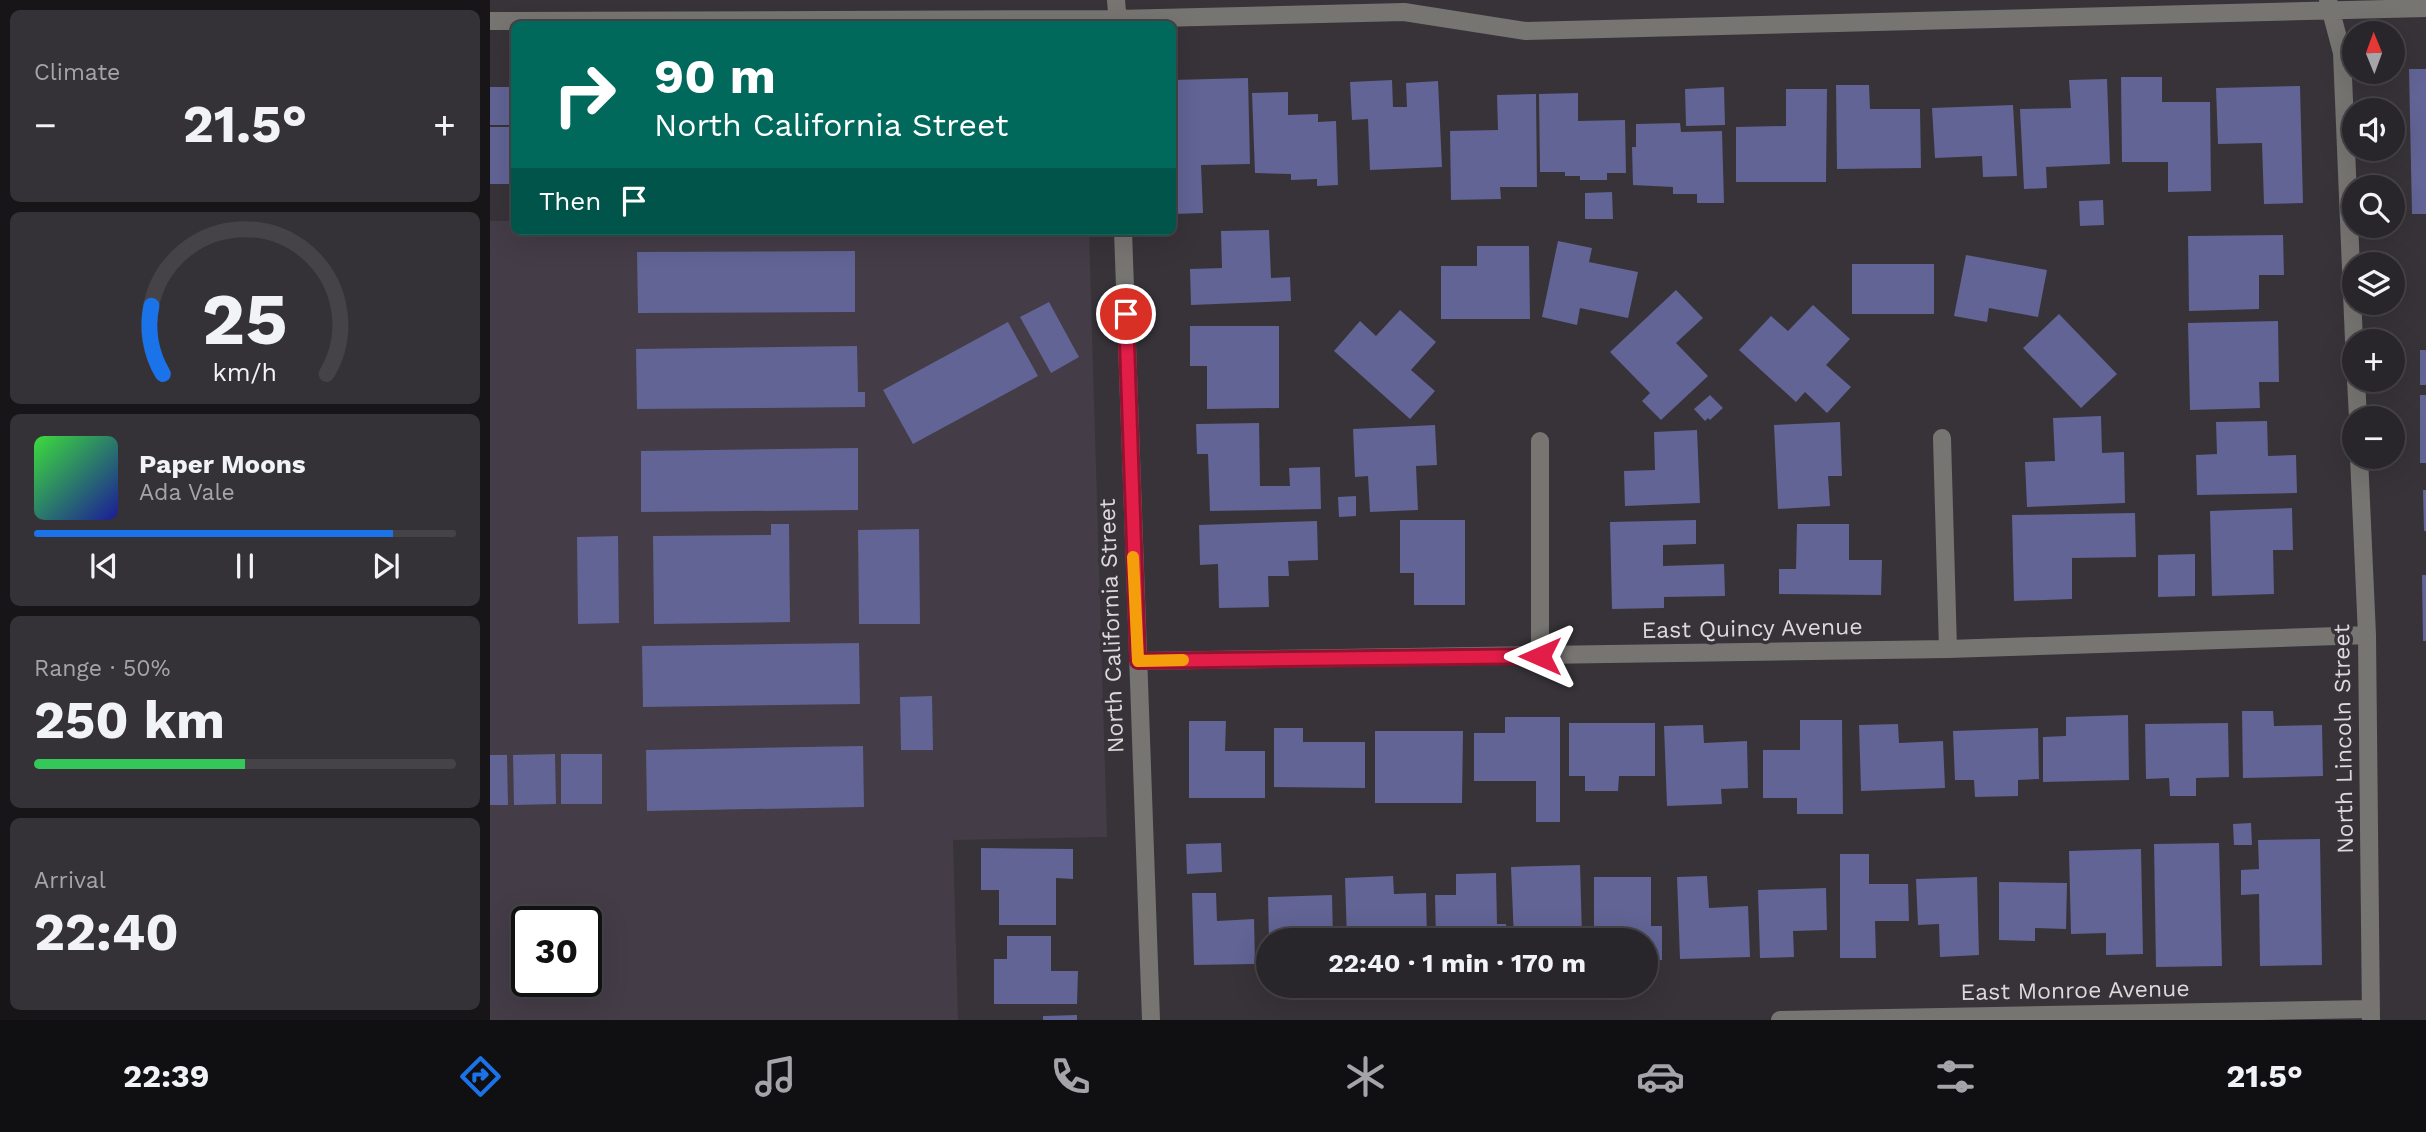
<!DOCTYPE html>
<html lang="en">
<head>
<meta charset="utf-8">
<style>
	body { margin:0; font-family:"Work Sans",sans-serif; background:#353237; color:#f1f3f6; height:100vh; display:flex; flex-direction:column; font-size:26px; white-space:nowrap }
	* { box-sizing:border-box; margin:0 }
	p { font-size:23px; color:#a5a5a9 }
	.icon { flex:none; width:38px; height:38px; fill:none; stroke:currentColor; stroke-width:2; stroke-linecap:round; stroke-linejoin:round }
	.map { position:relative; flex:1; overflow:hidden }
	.sheet { display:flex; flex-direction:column; gap:10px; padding:10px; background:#171518; width:490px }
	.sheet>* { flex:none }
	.top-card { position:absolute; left:21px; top:21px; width:665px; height:214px; border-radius:10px; box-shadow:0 7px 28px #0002,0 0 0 2px #454347; background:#00695c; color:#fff; overflow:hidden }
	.needle { width:46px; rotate:359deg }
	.controls { position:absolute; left:1852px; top:21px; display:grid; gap:14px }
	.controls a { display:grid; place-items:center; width:63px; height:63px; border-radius:50%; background:#29262b; box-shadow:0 7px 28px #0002,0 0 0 2px #454347; font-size:35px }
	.speed { position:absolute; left:21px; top:906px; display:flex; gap:14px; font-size:35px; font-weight:700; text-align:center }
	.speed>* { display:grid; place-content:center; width:91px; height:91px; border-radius:50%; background:#29262b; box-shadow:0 7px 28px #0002,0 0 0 2px #454347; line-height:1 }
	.speed .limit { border:4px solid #111; border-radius:10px; background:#fff; color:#111 }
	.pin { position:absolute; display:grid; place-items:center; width:60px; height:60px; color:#fff; margin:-30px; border:4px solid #fff; border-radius:50%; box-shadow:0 2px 7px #0007 }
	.me { position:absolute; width:77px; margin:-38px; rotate:270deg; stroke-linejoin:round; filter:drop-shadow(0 0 5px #0008) }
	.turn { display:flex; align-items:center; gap:24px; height:147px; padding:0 28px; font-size:32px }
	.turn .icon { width:91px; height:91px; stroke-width:2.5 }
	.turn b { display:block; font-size:49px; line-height:60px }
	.then { display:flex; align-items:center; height:66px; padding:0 28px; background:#0003; gap:14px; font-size:26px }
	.big { font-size:52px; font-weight:700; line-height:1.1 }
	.sheet .widget { flex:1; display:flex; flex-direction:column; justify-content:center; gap:10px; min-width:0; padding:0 24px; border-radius:10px; background:#353237 }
	.sheet .dial { align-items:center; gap:0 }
	.dial svg { height:182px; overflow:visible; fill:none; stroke:#454347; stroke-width:7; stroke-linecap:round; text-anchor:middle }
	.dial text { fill:#f1f3f6; stroke:none }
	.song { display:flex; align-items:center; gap:21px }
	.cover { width:84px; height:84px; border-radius:10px; background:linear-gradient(135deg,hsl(120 70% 55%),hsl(240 70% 35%)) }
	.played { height:7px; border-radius:4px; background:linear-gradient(90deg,#1a73e8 85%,#454347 85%) }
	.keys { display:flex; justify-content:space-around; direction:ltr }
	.heat { display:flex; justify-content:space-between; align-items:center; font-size:38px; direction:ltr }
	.charge { height:10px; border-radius:5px; background:linear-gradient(90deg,#34c759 50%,#454347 0) }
	.trip { position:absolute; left:766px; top:928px; width:402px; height:70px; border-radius:35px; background:#29262b; box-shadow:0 7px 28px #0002,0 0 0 2px #454347; font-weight:700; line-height:70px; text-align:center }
	.dock { display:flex; height:112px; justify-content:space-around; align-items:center; background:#100f11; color:#a5a5a9 }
	.dock .icon { width:49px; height:49px }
	.dock .selected { color:#1a73e8 }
	.dock b { font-size:32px; color:#f1f3f6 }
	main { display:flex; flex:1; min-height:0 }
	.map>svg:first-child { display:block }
	.built { fill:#443c47; fill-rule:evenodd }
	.building { fill:#616494 }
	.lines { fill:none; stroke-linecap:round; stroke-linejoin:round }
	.minor { stroke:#767572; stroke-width:18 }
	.route-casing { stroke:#92132f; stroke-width:18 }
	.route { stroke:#e11d48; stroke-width:12 }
	.slow { stroke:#f59e0b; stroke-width:12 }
	.labels { text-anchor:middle; stroke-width:7; stroke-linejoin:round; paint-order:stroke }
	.street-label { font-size:23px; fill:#dcd9dd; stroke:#373339 }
</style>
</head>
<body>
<main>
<section class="sheet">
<div class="widget"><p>Climate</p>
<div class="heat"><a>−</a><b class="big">21.5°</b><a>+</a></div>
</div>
<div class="widget dial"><svg viewBox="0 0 100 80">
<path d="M14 69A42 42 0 1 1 86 69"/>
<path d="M14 69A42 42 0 0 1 9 39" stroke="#1a73e8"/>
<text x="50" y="56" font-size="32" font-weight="700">25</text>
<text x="50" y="72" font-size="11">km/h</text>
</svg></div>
<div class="widget">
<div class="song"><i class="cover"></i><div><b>Paper Moons</b><p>Ada Vale</p></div></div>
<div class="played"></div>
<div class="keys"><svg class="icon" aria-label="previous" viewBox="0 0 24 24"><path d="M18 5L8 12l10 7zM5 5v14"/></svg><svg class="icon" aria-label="pause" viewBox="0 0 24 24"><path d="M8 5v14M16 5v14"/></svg><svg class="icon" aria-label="next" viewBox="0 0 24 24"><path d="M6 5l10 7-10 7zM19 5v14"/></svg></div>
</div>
<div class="widget"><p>Range · 50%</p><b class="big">250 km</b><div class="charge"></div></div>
<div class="widget"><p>Arrival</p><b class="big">22:40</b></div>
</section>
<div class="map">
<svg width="1936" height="1020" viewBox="0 0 1936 1020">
	<rect width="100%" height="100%" fill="#373339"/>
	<path class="built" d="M0 221H24V231H599L617 837 463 840 468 1020H0ZM37 922H96V982H37Z"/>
	<path class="building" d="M1919 69H1936V214H1922Z
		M1631 77H1672V102H1720L1721 191 1678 192V162H1632Z
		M758 78 760 164 711 165 713 213 682 214V80Z
		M1617 79 1620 164 1556 167 1557 188 1534 189 1530 109 1581 108 1579 80Z
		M902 80 903 107H917L916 83 948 81 952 167 880 170 878 119 862 120 860 82Z
		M1346 85H1379L1380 109H1430L1431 168 1347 169Z
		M1810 86 1813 203 1774 204 1772 143 1728 144 1726 88Z
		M0 87H23V125H0Z
		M1234 87 1235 125 1196 126 1195 89Z
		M1296 89H1337L1336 182H1246V127L1296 126Z
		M798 92V115L828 114V122L846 121 848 185 827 186V179L801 180V174L765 173 762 93Z
		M1088 93V121L1135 120 1136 173H1117V180H1090V176H1075V172H1050L1049 94Z
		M1046 94 1047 187H1010L1011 199 961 200 960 131 1008 130 1007 95Z
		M1523 105 1527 176 1493 177 1492 156 1445 158 1442 108Z
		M1190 123 1191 132 1232 131 1234 203H1207V194H1183V187L1143 185 1142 147H1146V124Z
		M0 127H24V184H0Z
		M1122 192 1123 219H1095V193Z
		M1613 200 1614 225 1590 226 1589 201Z
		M779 230 781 278 800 277 801 301 701 305 700 269 732 268 731 231Z
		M1793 235 1794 275H1769V309L1699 311 1698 236Z
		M1068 241 1102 248 1099 262 1148 272 1138 318 1090 308 1087 325 1052 317Z
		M987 246H1039L1040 319H951V266H987Z
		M365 251V312L148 313 147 252Z
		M1476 255 1557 270 1548 317 1499 308 1497 322 1464 316Z
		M1362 264H1444V314H1362Z
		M1186 290 1213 318 1186 343 1218 376 1171 420 1152 401 1160 393 1120 352Z
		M559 302 589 357 561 373 530 317Z
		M1323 305 1360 339 1336 365 1361 387 1337 413 1315 392 1306 402 1249 350 1281 316 1298 331Z
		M910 310 946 342 921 370 945 391 920 419 844 351 870 321 886 336Z
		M1569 314 1627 374 1591 408 1533 348Z
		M1788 321 1789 382H1769L1770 408 1700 410 1698 323Z
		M518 322 548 376 423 444 393 390Z
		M700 326H789V408L717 409V366H700Z
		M367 346 368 392H375V407L147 409 146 349Z
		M1930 350H1936V385H1930Z
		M1220 395 1233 408 1220 420 1218 418 1215 421 1204 409Z
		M1930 395H1936V463H1930Z
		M1611 416 1612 453 1634 452 1635 503 1537 507 1535 462 1565 461 1563 418Z
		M1777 421 1778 456 1806 455 1807 493 1707 495 1706 455 1727 454 1726 422Z
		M1350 422 1352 476H1338L1340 506 1288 509 1284 425Z
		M769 423 770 486H800L799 468 830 467 831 509 720 511 718 454H707L706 424Z
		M945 425 947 465 926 466 928 510 880 512 878 476 865 477 863 429Z
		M1207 430 1210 503 1135 506 1134 471 1165 470 1164 432Z
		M368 448V510L151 512V451Z
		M1933 490H1936V531H1934Z
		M866 496V516L849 517 848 497Z
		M1802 508 1803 550H1783L1784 594 1722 596 1720 511Z
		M1645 513 1646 557 1582 558V599L1524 601 1522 515Z
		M910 520H975V605H924V573H910Z
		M1206 520V544L1173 545V566L1234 564 1235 596 1174 597V608L1122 609 1120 522Z
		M827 521 828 560 798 561 799 576H778L779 607 729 608 728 564 710 565 709 525Z
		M281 524H299L300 622 164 624 163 536 281 535Z
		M1307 524H1359V560H1392L1391 595 1289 594V569H1306Z
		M429 529 430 624H369L368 530Z
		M128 536 129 623 88 624 87 537Z
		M1705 554V596L1668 597V555Z
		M1932 575H1936V641H1933Z
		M369 643 370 704 153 707 152 646Z
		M442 696 443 750H411L410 697Z
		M1752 711H1783L1784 726 1832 725 1833 776 1753 778Z
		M1638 715 1639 780 1553 782V737L1576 736V717Z
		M1015 717H1070V822H1046V781H984V733H1015Z
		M1310 720H1352L1353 814H1307V798H1273V750H1310Z
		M699 721H736L735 751H775V798H699Z
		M1079 723H1165V776H1129L1128 791H1095V776H1079Z
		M1738 723 1739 777 1706 778V796H1680L1679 778 1656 779 1655 724Z
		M1408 724 1409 743 1453 741 1455 788 1371 791 1369 725Z
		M1213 725 1214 743 1257 741 1258 788 1231 789 1232 804 1177 806 1174 726Z
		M784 728H813V742H875V788L784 787Z
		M1548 728 1549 779 1528 780V796L1485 797 1484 780H1465L1463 731Z
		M885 731H973L972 803H885Z
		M373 746 374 807 157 811 156 750Z
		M65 754 66 804 24 805 23 755Z
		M71 754H112V804H71Z
		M0 755H17L18 805H0Z
		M1761 823 1762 845H1744L1743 824Z
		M1830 839 1832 965 1770 966 1769 894 1751 895V870L1769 869 1768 840Z
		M731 843 732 872 697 874 696 844Z
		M1729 843 1732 966 1666 967 1664 844Z
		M491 848 583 849V879L566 878V925H509V890H491Z
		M1651 849 1653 954 1616 955V933L1581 934 1579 851Z
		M1350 854H1379V884H1418L1419 921H1385L1386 958H1350Z
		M1090 865 1092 937 1024 940 1021 867Z
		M1006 873 1007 924H1016L1017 940H946L945 895H966V874Z
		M903 876 904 894 936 893 937 940H857L855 878Z
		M1217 876 1219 908 1258 906 1260 957 1190 959 1187 877Z
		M1104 877H1161V926H1172V960L1157 961V940H1135V929H1104Z
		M1487 877 1489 955 1450 957 1449 924 1428 925 1426 879Z
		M1509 882 1577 883 1576 929 1545 928V941L1509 940Z
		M1336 888 1337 930 1303 931 1304 957 1270 958 1268 890Z
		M702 893H726L727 921 764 919 765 964 704 965Z
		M842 895 843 940H779L778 897Z
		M517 936H561V971H588L587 1004H504V959H517Z
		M587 1015V1020H553V1016Z"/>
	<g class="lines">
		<path class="minor" d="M626 0 628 24
			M1838 0 1852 53 1864 341
			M0 21 627 19 914 12 1036 31 1936 8
			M633 231 661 1020
			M1866 380 1868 418
			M1452 438 1458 649
			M1050 441V656
			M1869 457 1877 635 1881 1020
			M648 661 1458 649 1877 635
			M1290 1020 1881 1009"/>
	</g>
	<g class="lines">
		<defs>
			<path id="route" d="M636 314 648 661 1050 656"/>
		</defs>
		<use href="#route" class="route-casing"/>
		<use href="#route" class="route"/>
		<path class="slow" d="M643 557 648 661 693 660"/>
	</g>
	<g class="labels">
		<g class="street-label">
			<text transform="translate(621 626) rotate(-92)" y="8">North California Street</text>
			<text transform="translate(1262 628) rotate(-1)" y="8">East Quincy Avenue</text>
			<text transform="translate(1853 739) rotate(-91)" y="8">North Lincoln Street</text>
			<text transform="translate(1585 990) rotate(-1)" y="8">East Monroe Avenue</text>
		</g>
	</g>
</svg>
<div class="controls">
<a><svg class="needle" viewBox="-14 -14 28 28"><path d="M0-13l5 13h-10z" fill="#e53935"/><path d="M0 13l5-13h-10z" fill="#a5a5a9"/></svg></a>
<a><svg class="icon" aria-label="sound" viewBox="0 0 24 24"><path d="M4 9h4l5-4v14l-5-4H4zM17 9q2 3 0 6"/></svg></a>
<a><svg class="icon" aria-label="search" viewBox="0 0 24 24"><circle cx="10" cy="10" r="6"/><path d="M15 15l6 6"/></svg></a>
<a><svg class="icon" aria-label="layers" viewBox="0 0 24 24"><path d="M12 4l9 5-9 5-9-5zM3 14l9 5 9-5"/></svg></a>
<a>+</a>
<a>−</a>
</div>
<div class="speed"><div class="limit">30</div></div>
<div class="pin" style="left:636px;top:314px;background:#d93025"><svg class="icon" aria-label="arrive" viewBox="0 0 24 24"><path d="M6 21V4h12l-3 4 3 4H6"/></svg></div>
<svg class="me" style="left:1050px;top:656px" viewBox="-20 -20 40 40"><path d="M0-17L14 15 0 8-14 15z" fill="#e11d48" stroke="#fff" stroke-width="4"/></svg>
<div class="trip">22:40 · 1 min · 170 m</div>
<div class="top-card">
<div class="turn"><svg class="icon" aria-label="right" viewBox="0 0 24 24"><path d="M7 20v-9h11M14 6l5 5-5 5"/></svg><div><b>90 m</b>North California Street</div></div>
<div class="then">Then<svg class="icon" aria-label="arrive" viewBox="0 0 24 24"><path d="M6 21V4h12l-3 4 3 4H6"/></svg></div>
</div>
</div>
</main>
<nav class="dock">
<b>22:39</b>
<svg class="icon selected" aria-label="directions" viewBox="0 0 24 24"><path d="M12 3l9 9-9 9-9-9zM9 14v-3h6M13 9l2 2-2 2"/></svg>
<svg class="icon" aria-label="music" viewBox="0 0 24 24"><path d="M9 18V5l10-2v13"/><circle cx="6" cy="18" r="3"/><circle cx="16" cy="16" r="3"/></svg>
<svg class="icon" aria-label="phone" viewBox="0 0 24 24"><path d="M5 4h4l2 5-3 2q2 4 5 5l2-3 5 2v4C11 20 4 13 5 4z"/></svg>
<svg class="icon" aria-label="climate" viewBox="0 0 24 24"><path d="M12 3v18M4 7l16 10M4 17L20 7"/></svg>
<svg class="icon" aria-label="car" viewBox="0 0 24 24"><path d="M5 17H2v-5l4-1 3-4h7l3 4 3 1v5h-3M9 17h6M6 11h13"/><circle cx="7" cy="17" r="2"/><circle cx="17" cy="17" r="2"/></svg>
<svg class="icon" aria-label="filters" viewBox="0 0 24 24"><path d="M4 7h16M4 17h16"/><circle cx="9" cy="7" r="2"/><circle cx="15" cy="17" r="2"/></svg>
<b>21.5°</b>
</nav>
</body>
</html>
